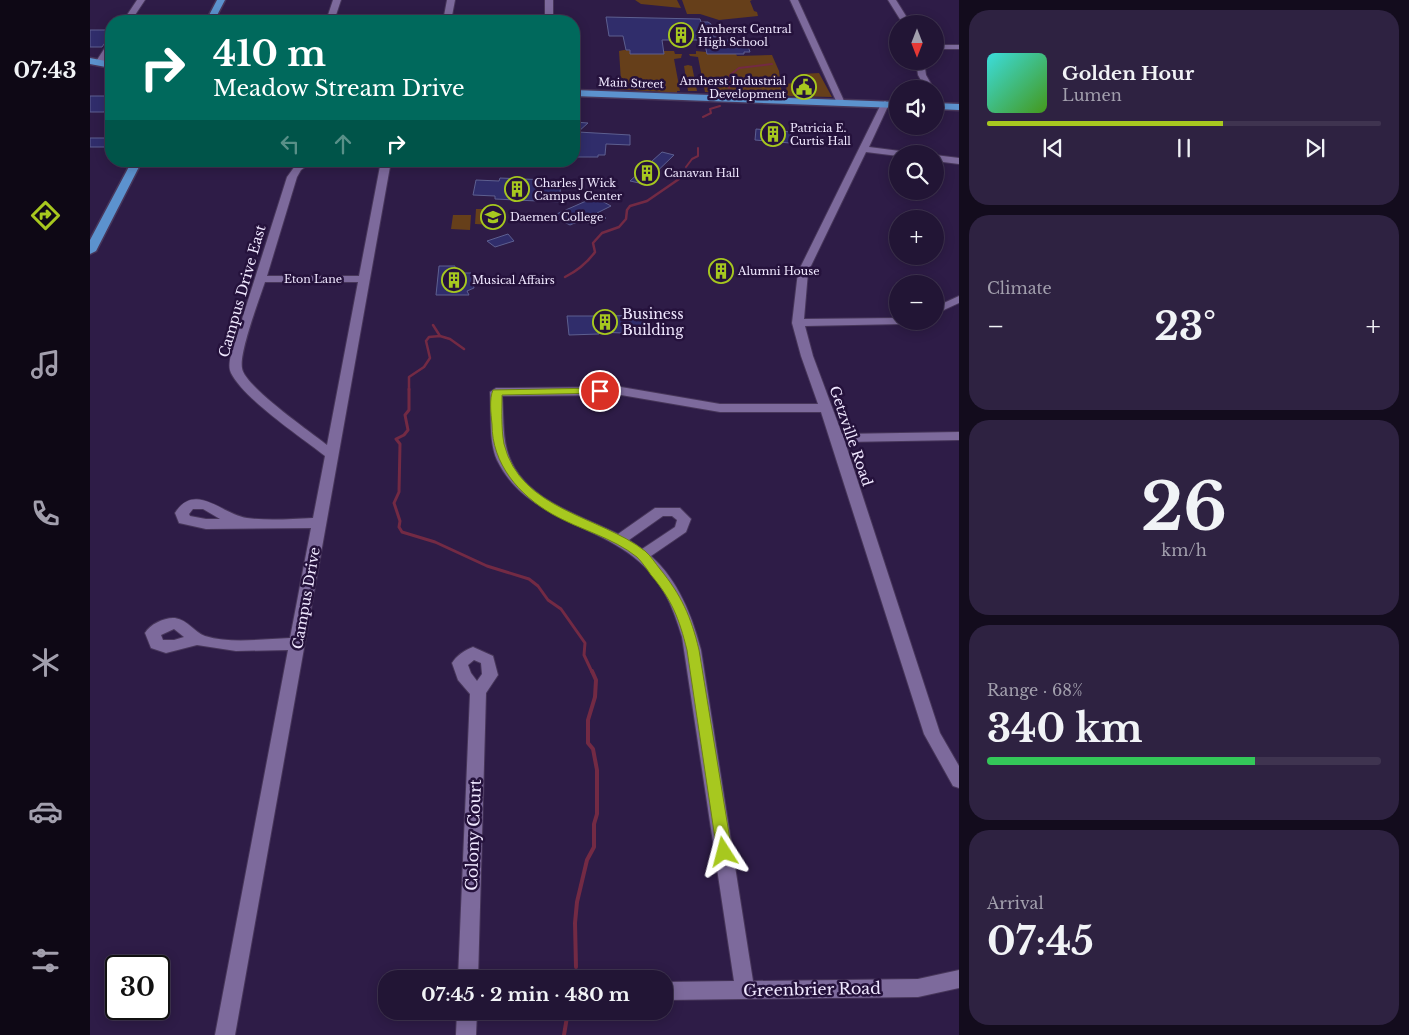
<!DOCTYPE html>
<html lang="en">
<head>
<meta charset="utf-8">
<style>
	body { margin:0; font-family:"Libre Baskerville",serif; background:#2e2241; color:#f1f3f6; height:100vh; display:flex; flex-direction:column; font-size:19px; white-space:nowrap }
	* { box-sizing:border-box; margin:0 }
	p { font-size:16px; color:#a29fad }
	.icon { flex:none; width:28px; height:28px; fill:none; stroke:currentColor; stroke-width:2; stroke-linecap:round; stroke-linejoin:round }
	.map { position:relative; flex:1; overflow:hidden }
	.side { display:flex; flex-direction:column; gap:10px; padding:10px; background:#130c1d; width:450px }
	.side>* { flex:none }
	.guide { position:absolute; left:15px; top:15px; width:475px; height:152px; border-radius:20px; box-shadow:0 2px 12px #0003,0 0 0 1px #3f3450; background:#00695c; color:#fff; overflow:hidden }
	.needle { width:32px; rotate:180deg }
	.controls { position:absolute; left:799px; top:15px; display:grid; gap:10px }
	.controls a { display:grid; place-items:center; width:55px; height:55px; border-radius:50%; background:#221535; box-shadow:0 2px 12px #0003,0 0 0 1px #3f3450; font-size:25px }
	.speed { position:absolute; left:15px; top:955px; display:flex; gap:10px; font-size:25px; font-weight:700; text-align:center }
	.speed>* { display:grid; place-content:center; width:65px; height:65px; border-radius:50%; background:#221535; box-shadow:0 2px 12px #0003,0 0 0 1px #3f3450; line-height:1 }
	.speed .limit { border:2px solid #111; border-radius:8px; background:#fff; color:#111 }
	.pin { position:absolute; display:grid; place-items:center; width:42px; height:42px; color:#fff; margin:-21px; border:2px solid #fff; border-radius:50%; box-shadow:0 1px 5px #0007 }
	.me { position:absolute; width:55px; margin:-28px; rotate:351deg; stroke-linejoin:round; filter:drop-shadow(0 0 4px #0008) }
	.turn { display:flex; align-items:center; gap:18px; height:105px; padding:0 25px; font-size:22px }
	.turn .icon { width:65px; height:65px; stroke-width:2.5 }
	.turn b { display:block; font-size:35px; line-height:42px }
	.lanes { display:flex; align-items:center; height:48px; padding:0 25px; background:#0003; justify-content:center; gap:25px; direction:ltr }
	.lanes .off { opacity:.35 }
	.big { font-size:38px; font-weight:700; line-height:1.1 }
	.side .tile { flex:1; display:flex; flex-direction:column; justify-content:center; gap:8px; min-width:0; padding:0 18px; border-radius:20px; background:#2e2241 }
	.side .dial { align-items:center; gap:0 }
	.dial b { font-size:65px; line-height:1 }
	.song { display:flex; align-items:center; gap:15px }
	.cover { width:60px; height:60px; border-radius:8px; background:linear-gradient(135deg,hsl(180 70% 55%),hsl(100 70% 35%)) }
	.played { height:5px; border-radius:2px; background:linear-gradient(90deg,#a7c81f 60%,#3f3450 60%) }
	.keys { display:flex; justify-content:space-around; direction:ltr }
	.heat { display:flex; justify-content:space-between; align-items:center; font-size:28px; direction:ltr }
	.charge { height:8px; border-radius:4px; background:linear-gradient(90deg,#34c759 68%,#3f3450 0) }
	.trip { position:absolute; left:288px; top:970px; width:295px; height:50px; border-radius:20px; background:#221535; box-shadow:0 2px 12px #0003,0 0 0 1px #3f3450; font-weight:700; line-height:50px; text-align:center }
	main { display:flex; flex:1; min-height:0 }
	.tab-bar { display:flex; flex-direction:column; width:90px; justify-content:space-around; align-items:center; background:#0e0815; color:#a29fad }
	.tab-bar .icon { width:35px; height:35px }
	.tab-bar .active { color:#a7c81f }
	.tab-bar b { font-size:22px; color:#f1f3f6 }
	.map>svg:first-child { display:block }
	.green { fill:#663f1a }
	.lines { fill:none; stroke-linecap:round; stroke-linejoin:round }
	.stream-far3 { stroke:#732a44; stroke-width:2 }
	.stream-far2 { stroke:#732a44; stroke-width:2.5 }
	.stream-far1 { stroke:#732a44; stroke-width:3 }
	.stream { stroke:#732a44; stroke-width:4 }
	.building { fill:#302d6b; stroke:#5d5f90 }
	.minor-casing { stroke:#47365a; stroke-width:2 }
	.major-casing { stroke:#47365a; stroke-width:3 }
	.minor { fill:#7d6a9c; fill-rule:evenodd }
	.major { fill:#5c92ce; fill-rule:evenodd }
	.route { fill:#a7c81f; stroke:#6d8214 }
	.labels { text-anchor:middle; stroke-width:5; stroke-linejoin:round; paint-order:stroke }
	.far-poi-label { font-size:11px; fill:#f0e8ff; stroke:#25123c; text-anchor:start }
	.far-street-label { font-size:11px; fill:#f0e8ff; stroke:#25123c }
	.street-label { font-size:14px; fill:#f0e8ff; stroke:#25123c }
	.poi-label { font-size:14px; fill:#f0e8ff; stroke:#25123c; text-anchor:start }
	.near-street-label { font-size:16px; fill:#f0e8ff; stroke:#25123c }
</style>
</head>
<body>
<main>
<nav class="tab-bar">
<b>07:43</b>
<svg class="icon active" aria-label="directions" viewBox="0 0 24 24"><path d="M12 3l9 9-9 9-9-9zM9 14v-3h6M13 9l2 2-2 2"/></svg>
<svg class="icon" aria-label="music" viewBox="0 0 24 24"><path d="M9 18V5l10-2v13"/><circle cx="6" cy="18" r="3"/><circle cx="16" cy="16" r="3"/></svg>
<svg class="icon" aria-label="phone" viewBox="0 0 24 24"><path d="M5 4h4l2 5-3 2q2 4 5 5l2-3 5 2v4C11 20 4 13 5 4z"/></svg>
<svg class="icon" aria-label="climate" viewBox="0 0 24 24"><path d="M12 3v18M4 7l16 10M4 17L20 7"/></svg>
<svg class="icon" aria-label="car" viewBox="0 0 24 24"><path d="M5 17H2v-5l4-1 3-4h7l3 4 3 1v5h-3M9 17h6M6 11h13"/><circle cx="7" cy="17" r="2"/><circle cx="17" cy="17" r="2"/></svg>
<svg class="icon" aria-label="filters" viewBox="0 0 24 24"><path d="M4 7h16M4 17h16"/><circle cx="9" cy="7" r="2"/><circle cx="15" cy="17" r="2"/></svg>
</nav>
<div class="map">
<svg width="869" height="1035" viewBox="0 0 869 1035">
	<rect width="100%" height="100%" fill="#2e1c47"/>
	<path class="green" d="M545 0H587L591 8 551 4Z
		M592 0H662L660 1 664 11 667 12 668 16 629 20 610 14H597Z
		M534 50 574 54V51H584L585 54H592L591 58 584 59 590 91H587V93L526 89 527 83 531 81 529 51Z
		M606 51 616 52 617 54H646L647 56 682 55 689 71 692 96 615 92 608 57 600 56 599 54H606Z
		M598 65 602 66 607 91H598L594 66Z
		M729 73 742 97 699 96 697 95 696 84 711 82 709 75 711 74Z
		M386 209H406L405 225 385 224Z
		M363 215H381L380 230 361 229Z"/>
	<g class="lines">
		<path class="stream-far3" d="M639 88 640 75 649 68 682 64
			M613 117 621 113 620 109 630 106
			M596 167 602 159 608 156V148"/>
		<path class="stream-far2" d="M475 277C487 271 497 263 505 252L503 243 512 233 529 227 536 219 537 210 540 206 557 201 589 179
			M350 336 360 339 374 349
			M319 390V377L334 367 340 358 336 341 339 337 350 336 343 325"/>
		<path class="stream-far1" d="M319 389V410L315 415 318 430 314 435 306 439 310 444 309 492 304 503 310 521 309 527 312 532 345 542 397 566 439 579 448 586 458 600 471 609 495 643 494 655 502 672"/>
		<path class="stream" d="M486 967 485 923 487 902 497 860 504 847V824L507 814V770L503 749 498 743V720L505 697 506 680 502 671
			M474 1035 477 1017"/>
	</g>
	<path class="building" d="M516 17 610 19 611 22H618L621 24 624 37H632V40H656L660 52H654V54H617L614 40H572L574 54H540V50H536L533 36H519Z
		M0 30H21V34L12 47H0Z
		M0 96H21V100L14 112H0Z
		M484 122 498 123 488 132 540 135V145L516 144 515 155H508V157H484Z
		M666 129 701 132 700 143 665 140Z
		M0 138H21V147H0Z
		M572 152 584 155 554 184 540 181Z
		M410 178 457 180 456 182 471 183 469 202 405 199V196L383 195 386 180 409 181Z
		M503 198 508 201 510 200 521 206 507 213 516 218 502 225 492 220 480 225 462 216Z
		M418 234 424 241 405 247 397 241Z
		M349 266H365V273H381L384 288 377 291 379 295H346Z
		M512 313 520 316 552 315 555 334 509 332V334L479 335 477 316H508Z"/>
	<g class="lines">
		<defs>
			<path id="minor" d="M47 0H55L41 21H33Z
				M243 0H251L244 21H236Z
				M357 0H365L361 21H353Z
				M455 0H463V21H455Z
				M700 0H708L755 103 754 105 747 103Z
				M798 0H806L821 24H813Z
				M18 43H21V51L12 65H6L5 63Z
				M845 45H869V49H845Z
				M826 61H834L836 75 844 89H836L828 75Z
				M845 94 848 95 854 106 853 108 846 106Z
				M795 101 799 104 779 147 810 151 814 154H808V156L776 152 718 272 714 319 808 318V321H818L813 324 715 326 723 356 752 434 869 432V440L755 442 850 733 869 766V788L863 786 834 734 731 412H630L531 395 412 396C414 414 412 432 417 450 430 499 488 514 528 534L565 508H590L601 519 596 532 561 556C588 580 602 615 611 650L663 981 828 979 869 970V988L828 997 574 1000V982L644 981 592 637C584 611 575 586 555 567 511 523 436 521 407 460 398 439 402 414 400 392L406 388 531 387 630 404H728L711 356 702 323 708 272 791 104ZM573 516H582L587 520 585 527 552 549 539 540Z
				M845 155 869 158V164L845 161Z
				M212 161H223L211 170 207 177 177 276H269L291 161H301L145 1035H125L198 650 146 651 107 645 76 653 61 648 55 633C60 624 75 617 85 618 98 620 104 632 115 636 141 644 173 639 200 638L221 528 116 529 89 523 85 513C105 481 133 515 157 518 179 521 201 519 223 518L235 456C211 437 154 399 141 373 138 367 140 360 141 354L197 177 205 166ZM175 282H268L237 445C221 432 154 386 152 368 149 353 169 300 175 282ZM103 509H113L130 519H116L100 516 99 514ZM84 629 94 637 84 640H73L71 635Z
				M869 296V303L845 314V307Z
				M383 647 403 656 408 675 396 693 388 979H368L380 694 368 680 362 663C366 656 375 650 383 647ZM384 660 391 663 392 674 387 681 381 673 378 665Z
				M367 1011H387L386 1035H366Z"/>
			<path id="major" d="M127 0H135L124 21H116Z
				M0 58 21 62V68L0 64Z
				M484 90 808 102V108L484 96Z
				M845 103 869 104V110L845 109Z
				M42 161H52L6 251 0 254V240Z"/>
		</defs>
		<use href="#minor" class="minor-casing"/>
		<use href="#major" class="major-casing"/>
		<use href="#minor" class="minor"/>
		<use href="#major" class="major"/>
	</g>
	<path class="route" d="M510 388H514V393L412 395C412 411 411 428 414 444 430 510 510 516 555 551 561 556 565 563 570 569 591 595 601 616 609 650L642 852 640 857 634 859 629 857 627 852 597 650C589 618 582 600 561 575 557 569 552 562 547 557 522 537 490 530 462 514 429 495 402 464 402 424 401 414 399 399 403 390Z"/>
	<defs>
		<symbol id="building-ring" viewBox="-11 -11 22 22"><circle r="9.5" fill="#25123c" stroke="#a7c81f" stroke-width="1.5"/><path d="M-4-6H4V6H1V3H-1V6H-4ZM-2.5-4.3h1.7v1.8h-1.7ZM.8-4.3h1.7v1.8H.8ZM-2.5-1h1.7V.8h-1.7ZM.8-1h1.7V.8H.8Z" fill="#a7c81f"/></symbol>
		<symbol id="civic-ring" viewBox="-11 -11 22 22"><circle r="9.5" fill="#25123c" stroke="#a7c81f" stroke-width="1.5"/><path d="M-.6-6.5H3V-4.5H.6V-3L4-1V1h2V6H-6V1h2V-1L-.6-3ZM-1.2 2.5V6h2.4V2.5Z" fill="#a7c81f"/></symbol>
		<symbol id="university-ring" viewBox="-11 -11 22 22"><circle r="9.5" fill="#25123c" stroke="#a7c81f" stroke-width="1.5"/><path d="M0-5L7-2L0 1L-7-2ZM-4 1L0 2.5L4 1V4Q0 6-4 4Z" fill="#a7c81f"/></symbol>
	</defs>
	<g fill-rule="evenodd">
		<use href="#building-ring" x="577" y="21" width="28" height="28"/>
		<use href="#civic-ring" x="700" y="73" width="28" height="28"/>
		<use href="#building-ring" x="669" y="120" width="28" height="28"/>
		<use href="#building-ring" x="543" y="159" width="28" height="28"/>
		<use href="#building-ring" x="413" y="175" width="28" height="28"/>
		<use href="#university-ring" x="389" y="203" width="28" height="28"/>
		<use href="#building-ring" x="617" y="257" width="28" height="28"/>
		<use href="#building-ring" x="350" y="266" width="28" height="28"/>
		<use href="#building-ring" x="501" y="308" width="28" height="28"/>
	</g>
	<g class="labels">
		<g class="far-poi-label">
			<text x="608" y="33">Amherst Central<tspan x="608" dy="13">High School</tspan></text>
			<text x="696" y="85" text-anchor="end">Amherst Industrial<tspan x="696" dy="13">Development</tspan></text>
			<text x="700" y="132">Patricia E.<tspan x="700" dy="13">Curtis Hall</tspan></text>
			<text x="574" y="177">Canavan Hall</text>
			<text x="444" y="187">Charles J Wick<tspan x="444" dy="13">Campus Center</tspan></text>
			<text x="420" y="221">Daemen College</text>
			<text x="648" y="275">Alumni House</text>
			<text x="382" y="284">Musical Affairs</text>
		</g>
		<g class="far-street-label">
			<text transform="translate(541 83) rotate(2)" y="4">Main Street</text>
			<text x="223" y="283">Eton Lane</text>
		</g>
		<g class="street-label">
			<text transform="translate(152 291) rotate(-74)" y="5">Campus Drive East</text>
			<text transform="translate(761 436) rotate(71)" y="5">Getzville Road</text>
			<text transform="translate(216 598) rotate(-80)" y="5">Campus Drive</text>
		</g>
		<g class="poi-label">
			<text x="532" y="319">Business<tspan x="532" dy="16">Building</tspan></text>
		</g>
		<g class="near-street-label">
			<text transform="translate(383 835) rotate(-88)" y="6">Colony Court</text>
			<text transform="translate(722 989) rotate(-1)" y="6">Greenbrier Road</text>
		</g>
	</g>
</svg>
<div class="controls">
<a><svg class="needle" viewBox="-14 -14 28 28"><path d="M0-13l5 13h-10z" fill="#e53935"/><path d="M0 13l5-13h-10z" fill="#a29fad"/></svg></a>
<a><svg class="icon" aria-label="sound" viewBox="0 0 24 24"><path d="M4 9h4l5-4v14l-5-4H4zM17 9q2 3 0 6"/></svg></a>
<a><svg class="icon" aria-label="search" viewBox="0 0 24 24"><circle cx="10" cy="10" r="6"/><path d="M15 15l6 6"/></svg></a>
<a>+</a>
<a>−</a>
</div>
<div class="speed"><div class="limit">30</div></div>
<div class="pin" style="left:510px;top:391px;background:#d93025"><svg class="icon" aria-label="arrive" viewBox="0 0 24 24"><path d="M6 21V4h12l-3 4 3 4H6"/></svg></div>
<svg class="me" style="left:634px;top:852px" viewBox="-20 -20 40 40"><path d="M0-17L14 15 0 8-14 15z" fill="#a7c81f" stroke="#fff" stroke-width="4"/></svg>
<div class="trip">07:45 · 2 min · 480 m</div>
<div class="guide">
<div class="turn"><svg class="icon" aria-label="right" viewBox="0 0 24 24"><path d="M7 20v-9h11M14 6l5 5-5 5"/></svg><div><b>410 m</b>Meadow Stream Drive</div></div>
<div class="lanes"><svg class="icon off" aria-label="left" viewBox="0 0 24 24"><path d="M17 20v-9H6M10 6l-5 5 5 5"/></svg><svg class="icon off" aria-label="ahead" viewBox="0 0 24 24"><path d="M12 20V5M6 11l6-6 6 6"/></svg><svg class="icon" aria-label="right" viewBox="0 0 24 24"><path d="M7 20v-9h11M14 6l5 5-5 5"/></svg></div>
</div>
</div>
<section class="side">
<div class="tile">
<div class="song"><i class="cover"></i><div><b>Golden Hour</b><p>Lumen</p></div></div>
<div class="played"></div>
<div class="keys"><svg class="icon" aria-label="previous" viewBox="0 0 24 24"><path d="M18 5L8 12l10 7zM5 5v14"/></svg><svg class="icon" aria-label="pause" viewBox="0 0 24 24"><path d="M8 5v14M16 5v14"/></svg><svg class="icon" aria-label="next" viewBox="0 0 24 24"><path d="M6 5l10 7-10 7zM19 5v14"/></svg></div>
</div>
<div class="tile"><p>Climate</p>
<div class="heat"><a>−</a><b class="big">23°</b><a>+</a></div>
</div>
<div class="tile dial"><b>26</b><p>km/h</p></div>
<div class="tile"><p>Range · 68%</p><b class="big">340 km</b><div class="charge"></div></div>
<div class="tile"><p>Arrival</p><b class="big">07:45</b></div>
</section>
</main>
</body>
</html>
